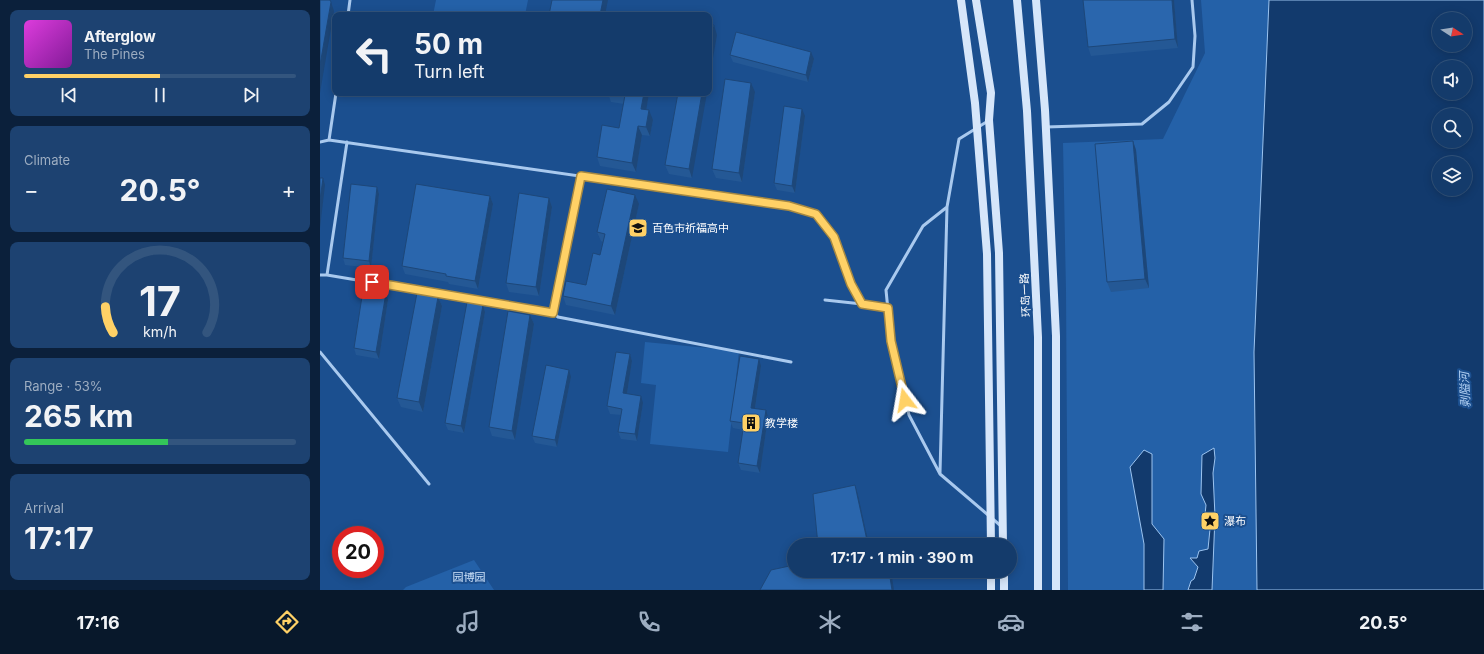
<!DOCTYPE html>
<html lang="en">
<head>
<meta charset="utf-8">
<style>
	body { margin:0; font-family:Inter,"Noto Sans SC",sans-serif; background:#1d4271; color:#f1f3f6; height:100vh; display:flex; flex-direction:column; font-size:15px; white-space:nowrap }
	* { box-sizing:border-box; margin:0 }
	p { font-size:13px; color:#9dadc1 }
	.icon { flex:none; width:22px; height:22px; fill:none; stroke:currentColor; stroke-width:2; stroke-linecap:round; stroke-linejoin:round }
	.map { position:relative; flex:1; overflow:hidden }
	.side { display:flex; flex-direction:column; gap:10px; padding:10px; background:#0b203b; width:320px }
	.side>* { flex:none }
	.banner { position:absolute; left:12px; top:12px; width:380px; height:84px; border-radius:8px; box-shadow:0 2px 10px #0003,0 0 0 1px #33557e; background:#143b6b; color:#f1f3f6; overflow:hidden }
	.needle { width:26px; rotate:102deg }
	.tools { position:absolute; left:1112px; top:12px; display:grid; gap:8px }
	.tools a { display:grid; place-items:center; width:40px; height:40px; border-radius:50%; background:#143b6b; box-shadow:0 2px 10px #0003,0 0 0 1px #33557e; font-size:20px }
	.speed { position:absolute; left:12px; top:526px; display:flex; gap:8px; font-size:20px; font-weight:700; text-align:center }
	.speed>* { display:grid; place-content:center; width:52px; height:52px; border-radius:50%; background:#143b6b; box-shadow:0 2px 10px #0003,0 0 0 1px #33557e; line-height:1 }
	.speed .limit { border:6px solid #d22; background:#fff; color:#111 }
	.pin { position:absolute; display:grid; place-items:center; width:34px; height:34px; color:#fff; margin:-17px; border-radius:8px; box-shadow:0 2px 6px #0006 }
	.me { position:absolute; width:44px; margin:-22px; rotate:346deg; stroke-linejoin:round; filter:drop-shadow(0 0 3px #0008) }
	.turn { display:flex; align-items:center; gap:14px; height:84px; padding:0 16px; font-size:18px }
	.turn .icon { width:52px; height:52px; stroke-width:2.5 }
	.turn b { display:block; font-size:28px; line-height:34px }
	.big { font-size:30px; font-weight:700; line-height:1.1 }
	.side .card { flex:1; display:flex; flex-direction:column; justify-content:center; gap:6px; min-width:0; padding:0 14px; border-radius:8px; background:#1d4271 }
	.side .dial { align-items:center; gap:0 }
	.dial svg { height:104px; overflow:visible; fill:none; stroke:#33557e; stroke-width:7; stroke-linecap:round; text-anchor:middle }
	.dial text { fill:#f1f3f6; stroke:none }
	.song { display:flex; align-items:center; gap:12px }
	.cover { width:48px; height:48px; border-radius:6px; background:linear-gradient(135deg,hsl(300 70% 55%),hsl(290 70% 35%)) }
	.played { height:4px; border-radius:2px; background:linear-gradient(90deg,#ffd166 50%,#33557e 50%) }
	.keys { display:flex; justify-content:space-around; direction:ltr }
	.heat { display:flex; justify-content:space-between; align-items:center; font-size:22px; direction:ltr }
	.charge { height:6px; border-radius:3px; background:linear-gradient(90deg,#34c759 53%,#33557e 0) }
	.trip { position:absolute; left:467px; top:538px; width:230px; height:40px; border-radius:20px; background:#143b6b; box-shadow:0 2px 10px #0003,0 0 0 1px #33557e; font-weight:700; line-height:40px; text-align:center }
	.tab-bar { display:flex; height:64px; justify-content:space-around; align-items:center; background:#08182b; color:#9dadc1 }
	.tab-bar .icon { width:28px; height:28px }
	.tab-bar .selected { color:#ffd166 }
	.tab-bar b { font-size:18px; color:#f1f3f6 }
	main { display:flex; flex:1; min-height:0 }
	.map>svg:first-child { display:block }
	.green { fill:#2461a8 }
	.water { fill:#123a6d; stroke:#9cc4f0; fill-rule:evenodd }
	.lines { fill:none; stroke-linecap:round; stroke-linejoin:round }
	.lane { stroke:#a9c9ee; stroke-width:3 }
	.secondary { stroke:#d6e6fa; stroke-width:8 }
	.wall { fill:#245895 }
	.shaded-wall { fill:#1d4779 }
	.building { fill:#2a66ad; stroke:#1d4779 }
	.route-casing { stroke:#a68842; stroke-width:10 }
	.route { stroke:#ffd166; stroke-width:7 }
	.labels { text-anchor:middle; stroke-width:4; stroke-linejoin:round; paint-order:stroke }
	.poi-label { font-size:11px; fill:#fff; stroke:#1b4f8f; text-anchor:start }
	.street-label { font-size:11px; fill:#fff; stroke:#1b4f8f }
	.park-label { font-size:11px; fill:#cfe3fa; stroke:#1b4f8f }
	.water-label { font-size:12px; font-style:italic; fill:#b5d3f5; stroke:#1b4f8f }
</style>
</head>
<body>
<main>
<section class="side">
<div class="card">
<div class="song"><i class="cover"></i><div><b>Afterglow</b><p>The Pines</p></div></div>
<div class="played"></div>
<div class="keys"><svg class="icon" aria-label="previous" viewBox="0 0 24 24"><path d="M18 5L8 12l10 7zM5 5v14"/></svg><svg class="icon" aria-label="pause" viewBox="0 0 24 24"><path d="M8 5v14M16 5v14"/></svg><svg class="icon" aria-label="next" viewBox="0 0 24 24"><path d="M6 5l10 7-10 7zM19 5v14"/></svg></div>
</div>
<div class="card"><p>Climate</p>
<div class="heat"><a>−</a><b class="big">20.5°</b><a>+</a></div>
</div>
<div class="card dial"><svg viewBox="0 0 100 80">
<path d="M14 69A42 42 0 1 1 86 69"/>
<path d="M14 69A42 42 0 0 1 8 49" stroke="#ffd166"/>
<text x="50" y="56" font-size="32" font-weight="700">17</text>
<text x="50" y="72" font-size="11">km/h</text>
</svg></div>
<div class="card"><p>Range · 53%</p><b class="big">265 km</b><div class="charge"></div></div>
<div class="card"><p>Arrival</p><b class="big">17:17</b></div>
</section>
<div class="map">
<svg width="1164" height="590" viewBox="0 0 1164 590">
	<rect width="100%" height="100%" fill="#1b4f8f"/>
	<path class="green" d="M116 0H208L205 15H113Z
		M881 0H949L934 352 937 590H748L746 291 743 143 843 139 885 53Z
		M325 342 419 351 408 452 330 444 336 385 321 383Z
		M154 560 174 590H83L86 587Z"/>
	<path class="water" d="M949 0H1164V590H937L934 352ZM1119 19H1145V45H1119ZM1119 67H1145V93H1119ZM1119 115H1145V141H1119ZM1119 163H1145V189H1119Z
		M894 448 895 458 893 473 895 516 892 590H868L871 581 874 579 878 567 870 558H877L879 551 888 549 890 529 884 525 886 505 881 494 882 455Z
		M824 450 832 454V524L844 539 843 590H824V544L810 467Z"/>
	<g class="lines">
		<path class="lane" d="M28 15 30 0
			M668 121 639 139 627 207 603 226 566 290 571 341 589 415 620 474 681 526
			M726 127 822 124 849 102 873 67 875 36 872 0
			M9 140 16 93
			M0 142 9 140 469 206 496 214 514 237 531 283 542 304 568 308
			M0 275H7L233 313 238 317 471 362
			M7 275 27 142
			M505 300 542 304
			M233 313 261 176
			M0 352 109 484
			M620 473 627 207"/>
		<path class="secondary" d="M641 0 655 103 667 254 671 545
			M656 0 671 93 669 120 679 253 683 545
			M697 0 707 111 718 337V590
			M716 0 725 110 736 336V590
			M671 571V590
			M684 571V590"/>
	</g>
	<path class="wall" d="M854 0 858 48 771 56 768 47Z
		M410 55 494 59 488 82 413 62Z
		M435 92 422 182 396 178 392 169Z
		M288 93H329L326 110 333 120 330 136 322 135 316 172 280 166 277 157 299 128 304 104 291 102Z
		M358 93 372 178 349 174 345 165Z
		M485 116 475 193 457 190 454 183Z
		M813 141 816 150 829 288 791 292 787 282Z
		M57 187 59 194 51 268 25 265 23 258Z
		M170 196 173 204 158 289 129 284 128 282 85 274 82 266Z
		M229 198 232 207 219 296 189 292 186 283Z
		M319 204 295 315 246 305 243 296 266 285 280 255 283 242 281 241 277 232Z
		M118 297 122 306 103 412 81 407 77 398Z
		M68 300 59 359 36 355 34 348Z
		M163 305 165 312 144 433 128 430 125 423Z
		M210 315 214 324 195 440 172 436 169 427Z
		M310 354 312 361 307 394 323 403 317 441 301 439 298 432 301 415 290 414 287 406Z
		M441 366 435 409 448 417 440 473 421 470 418 463 423 430 413 428 410 421Z
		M251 377 237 447 215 443 212 436Z"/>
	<path class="shaded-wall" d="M283 0H288L285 15H280Z
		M852 0H854L858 48 855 39Z
		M11 2 14 11 0 93V65Z
		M394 25 397 35 389 81V53Z
		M491 52 494 59 488 82 486 75Z
		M431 83 435 92 422 182 419 173Z
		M324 93H329L325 118 321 109Z
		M382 93H387L372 178 369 169Z
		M482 109 485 116 475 193 472 186Z
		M329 110 333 120 330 136 326 127Z
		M318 126 322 135 316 172 312 163Z
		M813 141 816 150 829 288 825 279Z
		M3 178 5 185 0 228V200Z
		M57 187 59 194 51 268 49 261Z
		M315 195 319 204 295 315 291 306Z
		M170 196 173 204 158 289 155 281Z
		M229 198 232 207 219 296 216 287Z
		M66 293 68 300 59 359 56 352Z
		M118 297 122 306 103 412 99 402Z
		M163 305 165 312 144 433 141 426Z
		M210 315 214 324 195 440 192 431Z
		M310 354 312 361 306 400 303 393Z
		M439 359 441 366 434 415 431 408Z
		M249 370 251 377 237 447 235 440Z
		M321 396 323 403 317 441 315 434Z
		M446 410 448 417 440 473 437 466Z
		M535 485 538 495 549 545H548Z
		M569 571H571L574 590H572Z"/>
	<path class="building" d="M0 0H10L11 2 0 65Z
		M232 0H283L280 15H229Z
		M763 0H852L855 39 768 47Z
		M389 25H394L389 53Z
		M416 32 491 52 486 75 410 55Z
		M405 79 431 83 419 173 392 169Z
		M292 93H324L321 109 329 110 326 127 318 126 312 163 277 157 282 125 299 128 305 95Z
		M358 93H382L369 169 345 165Z
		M464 106 482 109 472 186 454 183Z
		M813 141 825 279 787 282 775 144Z
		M0 178H3L0 200Z
		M31 184 57 187 49 261 23 258Z
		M96 184 170 196 155 281 126 276V274L82 266Z
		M287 189 315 195 291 306 243 296 246 281 266 285 273 253 280 255 285 234 277 232Z
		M199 193 229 198 216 287 186 283Z
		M43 290 66 293 56 352 34 348Z
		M97 293 118 297 99 402 77 398Z
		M147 302 163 305 141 426 125 423Z
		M188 311 210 315 192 431 169 427Z
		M296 352 310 354 303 393 321 396 315 434 298 432 302 409 287 406Z
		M420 356 439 359 431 408 446 410 437 466 418 463 424 423 410 421Z
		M226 365 249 370 235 440 212 436Z
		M535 485 548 545H498L493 494Z
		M474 565V571H569L572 590H440L451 570Z"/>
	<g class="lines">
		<defs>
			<path id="route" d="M52 282 233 313 261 176 469 206 496 214 514 237 531 284 542 304 568 308 571 341 585 400"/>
		</defs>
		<use href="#route" class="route-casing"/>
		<use href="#route" class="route"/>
	</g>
	<defs>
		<symbol id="school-square" viewBox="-11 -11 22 22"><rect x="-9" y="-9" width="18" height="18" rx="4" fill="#ffd166" stroke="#1b4f8f"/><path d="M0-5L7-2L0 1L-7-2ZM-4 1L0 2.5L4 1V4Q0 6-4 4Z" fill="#111"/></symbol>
		<symbol id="building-square" viewBox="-11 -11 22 22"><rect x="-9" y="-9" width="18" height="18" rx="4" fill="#ffd166" stroke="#1b4f8f"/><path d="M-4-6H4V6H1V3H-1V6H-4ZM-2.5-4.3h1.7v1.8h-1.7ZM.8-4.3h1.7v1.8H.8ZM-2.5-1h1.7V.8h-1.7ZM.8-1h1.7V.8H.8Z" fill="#111"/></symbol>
		<symbol id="sight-square" viewBox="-11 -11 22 22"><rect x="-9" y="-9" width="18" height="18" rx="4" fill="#ffd166" stroke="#1b4f8f"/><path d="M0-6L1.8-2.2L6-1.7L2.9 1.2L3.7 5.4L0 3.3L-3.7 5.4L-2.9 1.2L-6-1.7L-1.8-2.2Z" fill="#111"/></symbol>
	</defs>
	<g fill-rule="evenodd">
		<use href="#school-square" x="307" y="217" width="22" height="22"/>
		<use href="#building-square" x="420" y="412" width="22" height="22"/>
		<use href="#sight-square" x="879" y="510" width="22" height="22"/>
	</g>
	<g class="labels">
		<g class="poi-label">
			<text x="332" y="232">百色市祈福高中</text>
			<text x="445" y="427">教学楼</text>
			<text x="904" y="525">瀑布</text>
		</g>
		<g class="street-label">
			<text transform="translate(705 295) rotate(-93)" y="4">环岛一路</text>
		</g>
		<g class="park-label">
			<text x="149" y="581">园博园</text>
		</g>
		<g class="water-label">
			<text transform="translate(1145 390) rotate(-92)" y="4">剥隘河</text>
		</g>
	</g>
</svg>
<div class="tools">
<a><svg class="needle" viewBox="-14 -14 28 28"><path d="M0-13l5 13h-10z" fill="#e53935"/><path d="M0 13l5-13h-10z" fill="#9dadc1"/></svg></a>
<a><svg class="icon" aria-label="sound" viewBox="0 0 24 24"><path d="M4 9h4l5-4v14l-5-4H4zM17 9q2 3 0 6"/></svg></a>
<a><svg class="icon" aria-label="search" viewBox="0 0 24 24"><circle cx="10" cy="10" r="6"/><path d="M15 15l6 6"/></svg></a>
<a><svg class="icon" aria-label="layers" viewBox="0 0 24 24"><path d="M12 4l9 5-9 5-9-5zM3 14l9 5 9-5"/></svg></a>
</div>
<div class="speed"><div class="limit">20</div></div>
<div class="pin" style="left:52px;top:282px;background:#d93025"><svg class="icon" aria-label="arrive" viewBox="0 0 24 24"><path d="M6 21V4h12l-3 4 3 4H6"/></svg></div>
<svg class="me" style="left:585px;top:400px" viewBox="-20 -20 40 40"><path d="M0-17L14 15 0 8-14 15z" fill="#ffd166" stroke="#fff" stroke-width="4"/></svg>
<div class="trip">17:17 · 1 min · 390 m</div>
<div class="banner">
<div class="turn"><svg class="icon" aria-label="left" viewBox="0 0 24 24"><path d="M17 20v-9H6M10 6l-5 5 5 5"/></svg><div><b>50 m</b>Turn left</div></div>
</div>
</div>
</main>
<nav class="tab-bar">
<b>17:16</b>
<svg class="icon selected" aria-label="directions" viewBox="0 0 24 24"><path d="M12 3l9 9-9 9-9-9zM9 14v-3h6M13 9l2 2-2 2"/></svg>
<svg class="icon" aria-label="music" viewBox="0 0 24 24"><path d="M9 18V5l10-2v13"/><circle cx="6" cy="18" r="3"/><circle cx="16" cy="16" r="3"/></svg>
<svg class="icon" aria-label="phone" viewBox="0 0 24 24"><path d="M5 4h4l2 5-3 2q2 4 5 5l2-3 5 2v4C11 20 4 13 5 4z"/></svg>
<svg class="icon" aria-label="climate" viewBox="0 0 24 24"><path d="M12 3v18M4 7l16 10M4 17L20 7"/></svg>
<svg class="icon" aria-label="car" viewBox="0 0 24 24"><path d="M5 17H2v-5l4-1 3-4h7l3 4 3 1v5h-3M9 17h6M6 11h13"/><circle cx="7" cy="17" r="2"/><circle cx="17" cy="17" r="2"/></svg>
<svg class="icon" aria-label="filters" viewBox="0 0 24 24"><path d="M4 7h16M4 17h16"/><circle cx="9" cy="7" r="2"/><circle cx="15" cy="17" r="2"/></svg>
<b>20.5°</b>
</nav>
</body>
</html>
